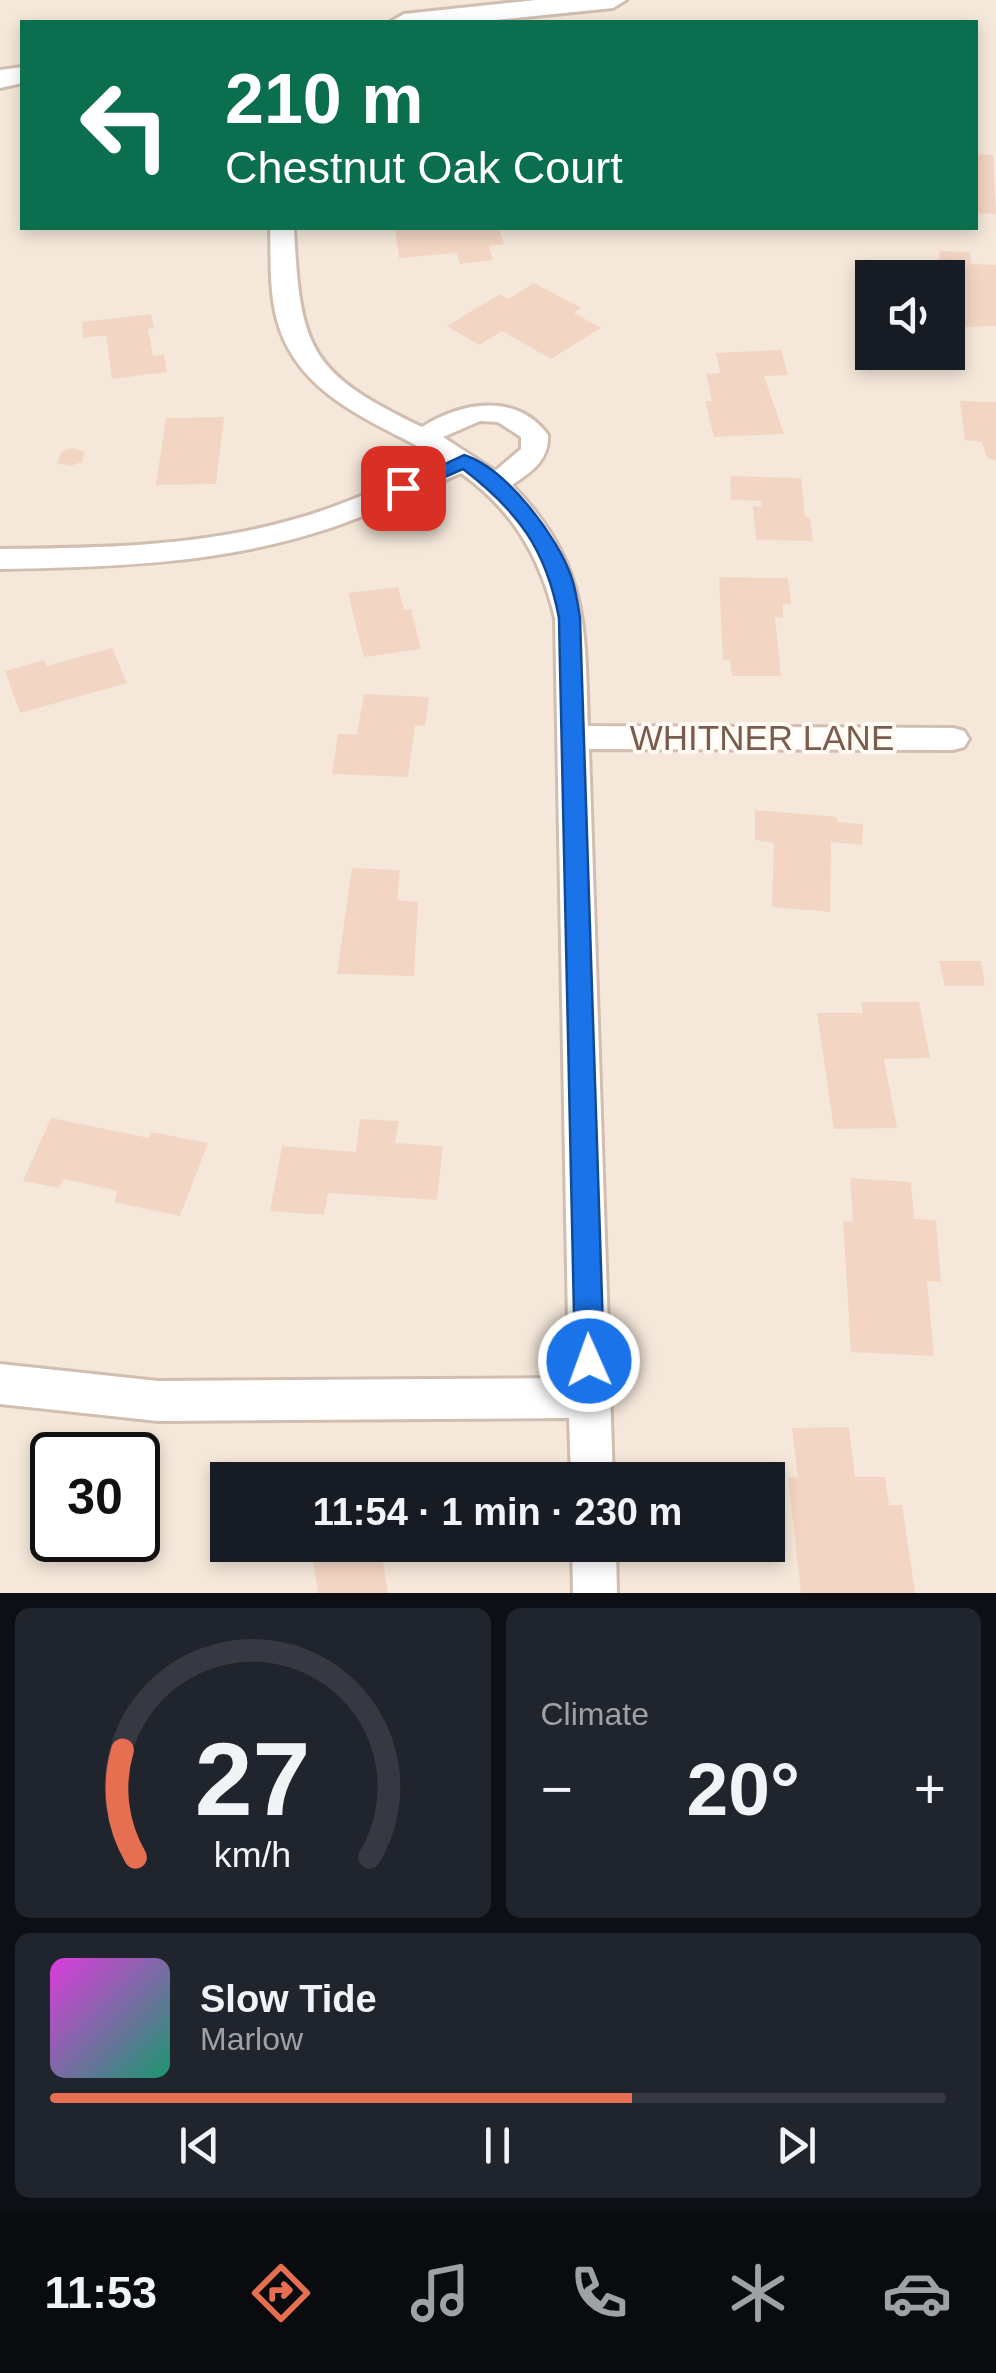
<!DOCTYPE html>
<html lang="en">
<head>
<meta charset="utf-8">
<style>
	body { margin:0; font-family:Helvetica,sans-serif; background:#20242c; color:#f1f3f6; height:100vh; display:flex; flex-direction:column; font-size:38px; white-space:nowrap }
	* { box-sizing:border-box; margin:0 }
	p { font-size:32px; color:#9ea1a6 }
	.icon { flex:none; width:55px; height:55px; fill:none; stroke:currentColor; stroke-width:2; stroke-linecap:round; stroke-linejoin:round }
	.map { position:relative; height:1593px; overflow:hidden }
	.panel { display:flex; flex-direction:column; gap:15px; padding:15px; background:#0d0f14; flex:1 }
	.panel>* { flex:none }
	.hud { position:absolute; left:20px; top:20px; width:958px; height:210px; border-radius:0px; box-shadow:0 5px 15px #0003; background:#0b6e4f; color:#fff; overflow:hidden }
	.controls { position:absolute; left:855px; top:260px; display:grid; gap:20px }
	.controls a { display:grid; place-items:center; width:110px; height:110px; border-radius:0px; background:#171b24; box-shadow:0 5px 15px #0003; font-size:50px }
	.speed { position:absolute; left:30px; top:1432px; display:flex; gap:20px; font-size:50px; font-weight:700; text-align:center }
	.speed>* { display:grid; place-content:center; width:130px; height:130px; border-radius:50%; background:#171b24; box-shadow:0 5px 15px #0003; line-height:1 }
	.speed .limit { border:5px solid #111; border-radius:15px; background:#fff; color:#111 }
	.pin { position:absolute; display:grid; place-items:center; width:85px; height:85px; color:#fff; margin:-42px; border-radius:20px; box-shadow:0 5px 15px #0006 }
	.me { position:absolute; width:110px; margin:-55px; rotate:358deg; stroke-linejoin:round; filter:drop-shadow(0 0 8px #0008) }
	.turn { display:flex; align-items:center; gap:35px; height:210px; padding:0 40px; font-size:45px }
	.turn .icon { width:130px; height:130px; stroke-width:2.5 }
	.turn b { display:block; font-size:70px; line-height:85px }
	.big { font-size:75px; font-weight:600; line-height:1.1 }
	.panel .tile { flex:1; display:flex; flex-direction:column; justify-content:center; gap:15px; min-width:0; padding:0 35px; border-radius:15px; background:#20242c }
	.panel .dial { align-items:center; gap:0 }
	.dial svg { height:260px; overflow:visible; fill:none; stroke:#363941; stroke-width:7; stroke-linecap:round; text-anchor:middle }
	.dial text { fill:#f1f3f6; stroke:none }
	.song { display:flex; align-items:center; gap:30px }
	.cover { width:120px; height:120px; border-radius:15px; background:linear-gradient(135deg,hsl(300 70% 55%),hsl(160 70% 35%)) }
	.played { height:10px; border-radius:5px; background:linear-gradient(90deg,#e76f51 65%,#363941 65%) }
	.keys { display:flex; justify-content:space-around; direction:ltr }
	.heat { display:flex; justify-content:space-between; align-items:center; font-size:55px; direction:ltr }
	.panel .tiles { flex:1; display:grid; gap:15px; grid-template-columns:1fr 1fr }
	.tile:last-child { grid-column:span 2 }
	.trip { position:absolute; left:210px; top:1462px; width:575px; height:100px; border-radius:0px; background:#171b24; box-shadow:0 5px 15px #0003; font-weight:600; line-height:100px; text-align:center }
	.tab-bar { display:flex; height:160px; justify-content:space-around; align-items:center; background:#090b0e; color:#9ea1a6 }
	.tab-bar .icon { width:70px; height:70px }
	.tab-bar .current { color:#e76f51 }
	.tab-bar b { font-size:45px; color:#f1f3f6 }
	.map>svg:first-child { display:block }
	.residential { fill:#f5e8da; fill-rule:evenodd }
	.building { fill:#f3d5c3 }
	.lines { fill:none; stroke-linecap:round; stroke-linejoin:round }
	.minor-casing { stroke:#d1beb0; stroke-width:6 }
	.tertiary-casing { stroke:#d1beb0; stroke-width:6 }
	.minor { fill:#fff; fill-rule:evenodd }
	.tertiary { fill:#fff; fill-rule:evenodd }
	.route { fill:#1a73e8; stroke:#114b97; stroke-width:2.5 }
	.labels { text-anchor:middle; stroke-width:8; stroke-linejoin:round; paint-order:stroke }
	.street-label { font-size:35px; fill:#7a5c4d; stroke:#fffaf3 }
</style>
</head>
<body>
<div class="map">
<svg width="996" height="1593" viewBox="0 0 996 1593">
	<rect width="100%" height="100%" fill="#fdf6ec"/>
	<path class="residential" d="M0 0H996V1593H0ZM22 22H975V228H22ZM872 278H948V352H872ZM52 1455H138V1540H52ZM228 1480H768V1545H228Z"/>
	<path class="building" d="M975 154 993 155 996 214 975 213Z
		M400 228H499L504 244 489 246 493 260 460 264 457 253 399 258 395 231Z
		M939 251 970 252 971 264 996 265V326L965 327 964 319 967 317 958 316 956 302 962 303 959 281 940 278Z
		M534 283 581 308 574 313 601 328 551 359 502 331 479 345 447 326 500 294 508 299Z
		M151 314 154 328 148 329 153 356 164 354 167 372 112 379 106 335 83 338 82 322Z
		M781 350 788 375 764 376 784 434 714 437 705 401H712L706 374 720 373 716 353Z
		M960 401 996 402V460L987 458 982 442 965 440Z
		M224 417 216 484 156 485 166 418Z
		M72 448 85 452 82 462 70 466 57 463 61 452Z
		M730 476 801 478 805 517H810L813 541 756 540 753 506 761 507V501L731 500Z
		M719 577 788 578 791 604H783V618L775 617 781 676H732L730 660H723Z
		M398 587 404 610 411 609 421 649 364 657 348 593Z
		M112 648 127 683 20 713 5 671 44 660 47 666Z
		M364 694 429 697 425 726 415 725 408 777 332 774 338 734H357Z
		M755 810 837 817V822L863 824 862 845 831 842 830 912 772 907 774 843 755 840Z
		M352 868 400 870 397 900 418 902 414 976 337 974Z
		M939 961H981L985 986H945Z
		M861 1002H919L930 1058 884 1059 897 1128 834 1129 817 1013H863Z
		M51 1118 149 1138 151 1132 208 1143 180 1216 114 1202 118 1191 64 1179 59 1188 23 1181Z
		M360 1119 399 1121 395 1143 443 1146 437 1200 328 1193 324 1215 270 1211 282 1146 356 1152Z
		M850 1178 911 1182 914 1219 936 1220 941 1282 927 1281 934 1356 851 1352 843 1221 853 1222Z
		M849 1427 855 1477H885L889 1505H902L915 1593H801L788 1477 798 1478 792 1428Z
		M311 1545H380L388 1593H318Z"/>
	<g class="lines">
		<defs>
			<path id="minor" d="M270 228H294C300 349 309 373 422 427 461 402 517 392 548 435 549 461 531 472 512 485 588 563 585 624 588 726L953 728 964 731 969 739 964 747 953 750 589 749 613 1480H571L569 1418 158 1421 0 1404V1364L158 1381 569 1378 555 618C540 557 513 510 461 473 417 492 373 514 327 529 221 564 111 567 0 569V549C98 548 197 547 292 520 344 506 393 482 443 460 380 423 298 399 277 320 269 290 271 259 270 228ZM480 421 498 422 521 437V449L495 471 443 437Z
				M572 1545H616L617 1593H573Z"/>
			<path id="tertiary" d="M536 0H626L613 8 476 22H390L404 14Z
				M22 67V83L0 88V70Z"/>
		</defs>
		<use href="#minor" class="minor-casing"/>
		<use href="#tertiary" class="tertiary-casing"/>
		<use href="#minor" class="minor"/>
		<use href="#tertiary" class="tertiary"/>
	</g>
	<path class="route" d="M464 455C506 468 559 538 572 579 576 591 578 605 580 618L604 1361 599 1371 589 1374 579 1371 575 1361 559 618C546 549 518 511 463 469L410 492 403 494 394 488Z"/>
	<g class="labels">
		<g class="street-label">
			<text x="762" y="750">WHITNER LANE</text>
		</g>
	</g>
</svg>
<div class="controls">
<a><svg class="icon" aria-label="sound" viewBox="0 0 24 24"><path d="M4 9h4l5-4v14l-5-4H4zM17 9q2 3 0 6"/></svg></a>
</div>
<div class="speed"><div class="limit">30</div></div>
<div class="pin" style="left:403px;top:488px;background:#d93025"><svg class="icon" aria-label="arrive" viewBox="0 0 24 24"><path d="M6 21V4h12l-3 4 3 4H6"/></svg></div>
<svg class="me" style="left:589px;top:1361px" viewBox="-20 -20 40 40"><circle r="17" fill="#1a73e8" stroke="#fff" stroke-width="3"/><path d="M0-11L8 9 0 5-8 9z" fill="#fff"/></svg>
<div class="trip">11:54 · 1 min · 230 m</div>
<div class="hud">
<div class="turn"><svg class="icon" aria-label="left" viewBox="0 0 24 24"><path d="M17 20v-9H6M10 6l-5 5 5 5"/></svg><div><b>210 m</b>Chestnut Oak Court</div></div>
</div>
</div>
<section class="panel">
<div class="tiles">
<div class="tile dial"><svg viewBox="0 0 100 80">
<path d="M14 69A42 42 0 1 1 86 69"/>
<path d="M14 69A42 42 0 0 1 10 36" stroke="#e76f51"/>
<text x="50" y="56" font-size="32" font-weight="700">27</text>
<text x="50" y="72" font-size="11">km/h</text>
</svg></div>
<div class="tile"><p>Climate</p>
<div class="heat"><a>−</a><b class="big">20°</b><a>+</a></div>
</div>
<div class="tile">
<div class="song"><i class="cover"></i><div><b>Slow Tide</b><p>Marlow</p></div></div>
<div class="played"></div>
<div class="keys"><svg class="icon" aria-label="previous" viewBox="0 0 24 24"><path d="M18 5L8 12l10 7zM5 5v14"/></svg><svg class="icon" aria-label="pause" viewBox="0 0 24 24"><path d="M8 5v14M16 5v14"/></svg><svg class="icon" aria-label="next" viewBox="0 0 24 24"><path d="M6 5l10 7-10 7zM19 5v14"/></svg></div>
</div>
</div>
</section>
<nav class="tab-bar">
<b>11:53</b>
<svg class="icon current" aria-label="directions" viewBox="0 0 24 24"><path d="M12 3l9 9-9 9-9-9zM9 14v-3h6M13 9l2 2-2 2"/></svg>
<svg class="icon" aria-label="music" viewBox="0 0 24 24"><path d="M9 18V5l10-2v13"/><circle cx="6" cy="18" r="3"/><circle cx="16" cy="16" r="3"/></svg>
<svg class="icon" aria-label="phone" viewBox="0 0 24 24"><path d="M5 4h4l2 5-3 2q2 4 5 5l2-3 5 2v4C11 20 4 13 5 4z"/></svg>
<svg class="icon" aria-label="climate" viewBox="0 0 24 24"><path d="M12 3v18M4 7l16 10M4 17L20 7"/></svg>
<svg class="icon" aria-label="car" viewBox="0 0 24 24"><path d="M5 17H2v-5l4-1 3-4h7l3 4 3 1v5h-3M9 17h6M6 11h13"/><circle cx="7" cy="17" r="2"/><circle cx="17" cy="17" r="2"/></svg>
</nav>
</body>
</html>
